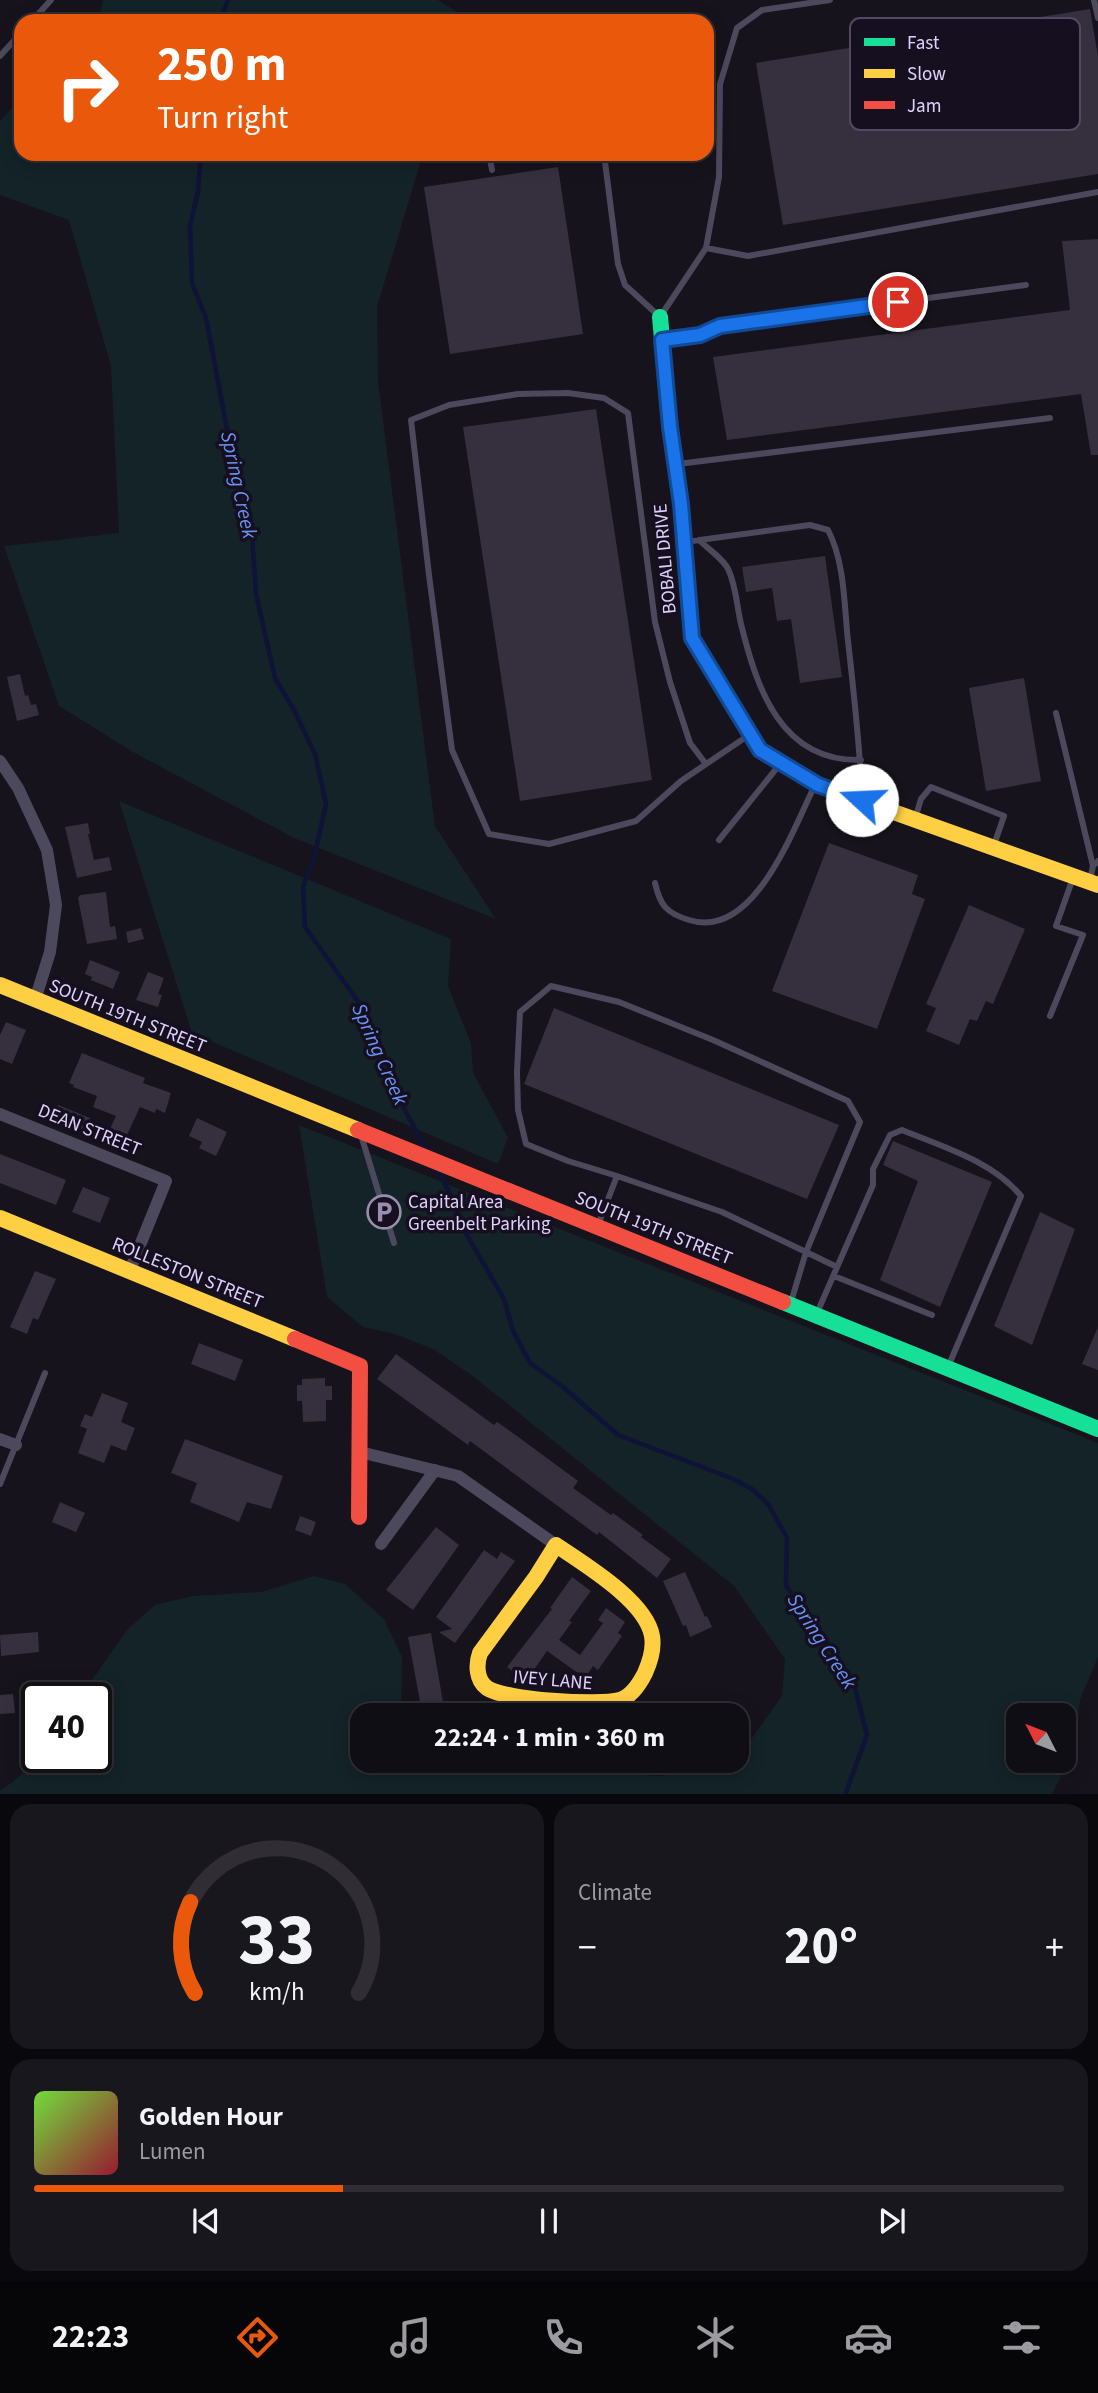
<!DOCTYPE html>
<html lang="en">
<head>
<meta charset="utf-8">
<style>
	body { margin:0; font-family:"Source Sans 3",sans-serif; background:#19171e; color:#f1f3f6; height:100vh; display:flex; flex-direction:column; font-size:26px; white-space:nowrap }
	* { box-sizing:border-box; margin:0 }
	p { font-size:23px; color:#9c9ca0 }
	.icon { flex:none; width:38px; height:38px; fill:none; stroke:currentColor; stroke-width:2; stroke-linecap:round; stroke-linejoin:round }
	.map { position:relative; height:1794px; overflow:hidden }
	.details { display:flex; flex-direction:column; gap:10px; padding:10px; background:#09080c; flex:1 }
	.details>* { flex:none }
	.banner { position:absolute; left:14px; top:14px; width:700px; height:147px; border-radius:21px; box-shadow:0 4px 18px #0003,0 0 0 2px #302e34; background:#ea580c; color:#fff; overflow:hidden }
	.needle { width:46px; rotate:312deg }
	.fabs { position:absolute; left:1006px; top:1703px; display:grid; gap:14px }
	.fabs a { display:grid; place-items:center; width:70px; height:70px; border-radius:14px; background:#100e15; box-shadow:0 4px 18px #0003,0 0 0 2px #302e34; font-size:35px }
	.speed { position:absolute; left:21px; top:1682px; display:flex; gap:14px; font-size:35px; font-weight:700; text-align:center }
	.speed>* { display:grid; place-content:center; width:91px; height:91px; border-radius:50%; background:#100e15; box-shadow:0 4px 18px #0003,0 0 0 2px #302e34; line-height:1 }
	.speed .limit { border:4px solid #111; border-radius:10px; background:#fff; color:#111 }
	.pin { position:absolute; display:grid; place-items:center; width:60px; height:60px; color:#fff; margin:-30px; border:4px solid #fff; border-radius:50%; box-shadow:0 2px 7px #0007 }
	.me { position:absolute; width:77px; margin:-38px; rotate:290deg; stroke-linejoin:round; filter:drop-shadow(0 0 5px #0008) }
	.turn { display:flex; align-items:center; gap:24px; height:147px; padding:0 28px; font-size:32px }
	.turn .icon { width:91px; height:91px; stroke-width:2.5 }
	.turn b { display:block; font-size:49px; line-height:60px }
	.big { font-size:52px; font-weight:700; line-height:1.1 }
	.details .widget { flex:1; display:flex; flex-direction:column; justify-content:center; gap:10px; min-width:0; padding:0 24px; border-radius:21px; background:#19171e }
	.details .dial { align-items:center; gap:0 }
	.dial svg { height:182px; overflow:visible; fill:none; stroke:#302e34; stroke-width:7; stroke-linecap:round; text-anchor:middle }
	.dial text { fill:#f1f3f6; stroke:none }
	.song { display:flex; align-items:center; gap:21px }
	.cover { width:84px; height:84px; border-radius:10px; background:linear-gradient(135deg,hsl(100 70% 55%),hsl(350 70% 35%)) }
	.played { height:7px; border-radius:4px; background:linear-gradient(90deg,#ea580c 30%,#302e34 30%) }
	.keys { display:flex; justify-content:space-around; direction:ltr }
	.heat { display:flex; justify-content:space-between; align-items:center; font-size:38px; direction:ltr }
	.details .tiles { flex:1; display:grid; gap:10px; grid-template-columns:1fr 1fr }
	.widget:last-child { grid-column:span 2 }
	.trip { position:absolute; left:350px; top:1703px; width:399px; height:70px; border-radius:21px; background:#100e15; box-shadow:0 4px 18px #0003,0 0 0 2px #302e34; font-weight:700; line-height:70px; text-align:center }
	.tabs { display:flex; height:112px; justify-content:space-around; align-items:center; background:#060608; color:#9c9ca0 }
	.tabs .icon { width:49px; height:49px }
	.tabs .selected { color:#ea580c }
	.tabs b { font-size:32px; color:#f1f3f6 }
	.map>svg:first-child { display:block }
	.green { fill:#132327; fill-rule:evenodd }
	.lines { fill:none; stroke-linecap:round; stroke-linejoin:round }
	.stream { stroke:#0e1337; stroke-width:4.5 }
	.building { fill:#36303e }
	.lane { stroke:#4d495c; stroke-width:6 }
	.street { stroke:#4d495c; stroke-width:12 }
	.fast { stroke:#16e098; stroke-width:16 }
	.slow { stroke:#ffcf43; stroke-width:16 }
	.jam { stroke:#f24e42; stroke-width:16 }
	.route-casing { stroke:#114b97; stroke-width:18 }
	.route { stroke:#1a73e8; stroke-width:12 }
	.labels { text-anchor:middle; stroke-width:7; stroke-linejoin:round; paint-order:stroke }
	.street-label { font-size:19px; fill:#e0d1fb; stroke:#150f20 }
	.poi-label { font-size:19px; fill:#e0d1fb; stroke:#150f20; text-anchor:start }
	.water-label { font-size:21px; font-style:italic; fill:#6893f2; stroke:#150f20 }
	.key { fill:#150f20; stroke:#524962; stroke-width:2 }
	.key-label { font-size:19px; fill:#e0d1fb }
</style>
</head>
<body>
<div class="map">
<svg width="1098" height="1795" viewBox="0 0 1098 1795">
	<rect width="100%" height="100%" fill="#16131c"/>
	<path class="green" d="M103 0H438L472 21H91L101 10Z
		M21 98V154H423L377 307 378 381 435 826 496 919 294 838 133 752 59 706 4 546 119 533 111 366 69 220 0 195V121Z
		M119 801 451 939 448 986 471 1043 473 1072 508 1138 498 1164 192 1033Z
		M299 1125 1098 1443V1657L1080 1700 1075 1751 1052 1794 0 1795V1790L13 1782 40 1757H96V1698L80 1697 127 1630 155 1605 193 1596 261 1592 314 1576 345 1584 384 1619 402 1657 401 1715H362V1760L435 1761 457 1764 662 1776 717 1766 725 1761 737 1760V1752L747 1745 782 1696 785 1659 734 1586 470 1374 433 1349 395 1334 363 1327 327 1297ZM1018 1715H1064V1760H1018Z"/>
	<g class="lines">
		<path class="stream" d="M220 21 228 0
			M201 154 198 191 190 227 192 283 206 318 240 498 251 521 256 594 275 678 294 710 315 754 326 804 314 858 303 887 305 927 362 1007 380 1044 399 1099 427 1151
			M437 1168 454 1202 464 1230 504 1299 513 1331 530 1363 562 1386 618 1435 731 1478 752 1489 768 1504 787 1538 786 1586 813 1621 854 1684 867 1735 845 1795"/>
	</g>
	<path class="building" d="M1090 9 1098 56V174L783 225 756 63Z
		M558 167 583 334 450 354 424 187Z
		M1098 239V455H1091L1081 394 727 440 713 357 1070 310 1062 241Z
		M596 409 652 780 520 801 463 427Z
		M825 556 842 677 800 683 791 619 777 621 772 588 746 592 742 567Z
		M20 674 25 696 28 695 31 705 36 704 39 715 17 721 7 677Z
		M1024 678 1041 781 986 791 969 688Z
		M88 823 90 834H88L94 860 109 857 112 870 77 878 65 827Z
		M829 843 918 875 912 894 925 899 877 1029 772 991Z
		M106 892 110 927 115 926 117 939 87 944 78 898 80 895Z
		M969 905 1025 929 993 1004 986 1001 977 1021 970 1019 959 1045 926 1031 936 1008 926 1004Z
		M141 928 144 939 128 943 126 932Z
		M90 960 120 972 113 989 91 980 92 977 85 974Z
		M148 972 164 978 158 994 162 995 158 1007 136 1000Z
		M554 1008 839 1125 807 1199 524 1084Z
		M6 1022 26 1030 12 1064 0 1059V1035Z
		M82 1053 145 1078 143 1083 171 1093 165 1113 156 1109 155 1113 140 1107 127 1135 142 1141 136 1156 103 1144 116 1116 93 1107 97 1096 73 1087 74 1085 69 1083Z
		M58 1105 90 1118 84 1135 51 1122Z
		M197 1118 227 1132 216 1156 199 1148 202 1142 189 1136Z
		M893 1141 992 1182 940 1307 880 1280 918 1181 883 1165Z
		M0 1154 66 1180 56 1205 0 1183Z
		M83 1187 110 1198 100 1223 72 1212Z
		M1040 1212 1075 1229 1032 1345 994 1326Z
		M35 1271 56 1279 38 1320 33 1318 27 1334 10 1327Z
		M1098 1327V1370L1082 1364Z
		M199 1343 243 1360 235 1381 191 1364Z
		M396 1354 494 1425 497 1422 517 1436 578 1481 573 1488 611 1515 613 1513 643 1535 641 1537 671 1559 657 1578 599 1532 597 1535 470 1441 468 1445 377 1379Z
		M325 1378V1386H332V1400H326V1421L303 1422 302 1401H297V1385H302V1379Z
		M102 1393 128 1403 121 1422 135 1428 126 1451 111 1445 104 1463 78 1453 87 1429 80 1426 85 1414 92 1417Z
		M185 1439 283 1476 271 1509 247 1502 239 1522 190 1502 197 1483 171 1473Z
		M60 1502 85 1513 76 1532 52 1522Z
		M300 1516 316 1522 311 1536 295 1530Z
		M436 1527 459 1545 413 1610 386 1590Z
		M484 1550 497 1559 501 1552 515 1561 455 1643 439 1632 452 1629 436 1617Z
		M685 1572 705 1617 707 1616 712 1627 690 1637 686 1625 683 1626 663 1581Z
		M572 1577 591 1591 569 1621 572 1622 559 1640 580 1655 603 1623 598 1620 606 1608 625 1622 618 1633 622 1636 598 1670 593 1666 585 1678 547 1651 526 1681 507 1667 552 1609 550 1608Z
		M38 1632 39 1652 1 1656 0 1635Z
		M431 1633 444 1708 422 1712 408 1637Z
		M13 1694 15 1713 0 1714V1695Z"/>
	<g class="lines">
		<path class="lane" d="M1094 0 1098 18
			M32 21 51 0
			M0 56 21 33
			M489 154 492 170
			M604 154 618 264 625 285 660 317 706 248 719 177 720 84 737 28 762 10 830 0
			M706 248 748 256 1098 192
			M664 339 700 335 720 326 1026 285
			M678 464 1050 418
			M699 540C708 549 725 560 729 571 736 587 737 607 741 624 757 689 781 762 861 760
			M685 542 810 525 828 530C845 563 844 604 848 641 854 694 860 746 862 798
			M1056 713 1093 866
			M706 764 690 743 670 682 655 622 628 413 604 398 568 393 518 394 449 405 411 420 429 575 452 750 489 834 549 844 636 821 681 781 749 735
			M915 819 921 799 931 787 1004 816 994 845
			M719 840 780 764
			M1090 880 1093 866 1098 861
			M655 883C660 905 666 913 689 920 754 941 793 829 815 785
			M1050 1016 1083 935 1056 926 1073 878
			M361 1135 394 1243
			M617 1176 568 1161 526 1144 518 1110 517 1072 520 1012 551 986 619 1002 713 1040 848 1101 860 1122 806 1252 837 1267
			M598 1225 617 1176 722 1212 806 1252 791 1302
			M834 1276 932 1315
			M817 1313 873 1185V1169L890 1135 902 1130C943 1147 992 1161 1021 1196L948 1367
			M0 1484 45 1373"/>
		<path class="street" d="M0 761 18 788 47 850 56 905 50 952 35 1000
			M0 1114 166 1181 130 1270
			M0 1439 16 1445
			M360 1452 458 1476 556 1545
			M381 1544 435 1470"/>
		<path class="fast" d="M660 317 670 427 681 504 692 638 760 750
			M783 1302 1098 1429"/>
		<path class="slow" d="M760 750 818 785 1098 885
			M0 985 358 1130
			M0 1218 295 1339
			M556 1545C584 1564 646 1601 652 1636 654 1648 650 1662 645 1673 640 1683 632 1696 620 1700 599 1706 505 1700 487 1688 476 1680 476 1664 480 1653L536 1577Z"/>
		<path class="jam" d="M358 1130 783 1302
			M295 1339 360 1366 359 1517"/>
	</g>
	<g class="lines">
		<defs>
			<path id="route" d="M862 800 818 785 760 750 692 638 681 504 670 427 662 340 700 335 720 326 898 302"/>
		</defs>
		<use href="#route" class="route-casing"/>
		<use href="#route" class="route"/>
	</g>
	<defs>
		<symbol id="parking-ring" viewBox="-11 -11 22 22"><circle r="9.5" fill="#150f20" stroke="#998ead" stroke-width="1.5"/><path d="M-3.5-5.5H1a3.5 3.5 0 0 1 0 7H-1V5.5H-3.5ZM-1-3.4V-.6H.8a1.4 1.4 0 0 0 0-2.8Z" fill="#998ead"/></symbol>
	</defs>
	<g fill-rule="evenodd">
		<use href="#parking-ring" x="365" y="1193" width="38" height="38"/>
	</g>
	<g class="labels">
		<g class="street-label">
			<text transform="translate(664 559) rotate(-95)" y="7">BOBALI DRIVE</text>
			<text transform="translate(128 1015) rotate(22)" y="7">SOUTH 19TH STREET</text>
			<text transform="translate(90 1129) rotate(22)" y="7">DEAN STREET</text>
			<text transform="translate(654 1227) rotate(22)" y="7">SOUTH 19TH STREET</text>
			<text transform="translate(188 1272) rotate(22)" y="7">ROLLESTON STREET</text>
			<text transform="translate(553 1679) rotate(5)" y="7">IVEY LANE</text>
		</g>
		<g class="poi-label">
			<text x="408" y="1208">Capital Area<tspan x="408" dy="22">Greenbelt Parking</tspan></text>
		</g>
		<g class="water-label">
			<text transform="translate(239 485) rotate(78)" y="7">Spring Creek</text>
			<text transform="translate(380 1054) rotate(66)" y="7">Spring Creek</text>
			<text transform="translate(822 1641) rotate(57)" y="7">Spring Creek</text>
		</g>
	</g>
	<rect x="850" y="18" width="230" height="112" rx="10" class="key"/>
	<rect x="864" y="38" width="31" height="8" fill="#16e098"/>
	<rect x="864" y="69" width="31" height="9" fill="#ffcf43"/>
	<rect x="864" y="101" width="31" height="8" fill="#f24e42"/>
	<g class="key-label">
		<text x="907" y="49">Fast</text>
		<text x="907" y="80">Slow</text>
		<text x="907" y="112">Jam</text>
	</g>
</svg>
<div class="fabs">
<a><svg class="needle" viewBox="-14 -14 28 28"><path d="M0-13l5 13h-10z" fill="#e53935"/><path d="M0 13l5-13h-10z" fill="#9c9ca0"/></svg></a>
</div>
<div class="speed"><div class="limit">40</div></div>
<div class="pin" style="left:898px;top:302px;background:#d93025"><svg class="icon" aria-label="arrive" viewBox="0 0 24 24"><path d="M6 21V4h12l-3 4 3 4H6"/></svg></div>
<svg class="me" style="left:862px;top:800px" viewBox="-20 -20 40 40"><circle r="19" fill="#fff"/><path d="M0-13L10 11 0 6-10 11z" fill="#1a73e8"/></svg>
<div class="trip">22:24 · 1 min · 360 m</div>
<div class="banner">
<div class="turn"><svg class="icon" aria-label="right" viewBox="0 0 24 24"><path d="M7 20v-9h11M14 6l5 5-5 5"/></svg><div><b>250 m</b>Turn right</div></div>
</div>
</div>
<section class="details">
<div class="tiles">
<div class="widget dial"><svg viewBox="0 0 100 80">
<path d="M14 69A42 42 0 1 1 86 69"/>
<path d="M14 69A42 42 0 0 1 12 29" stroke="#ea580c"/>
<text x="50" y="56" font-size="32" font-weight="700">33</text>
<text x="50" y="72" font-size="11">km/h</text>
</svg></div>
<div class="widget"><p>Climate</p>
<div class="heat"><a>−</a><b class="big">20°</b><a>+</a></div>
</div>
<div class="widget">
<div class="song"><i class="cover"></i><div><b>Golden Hour</b><p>Lumen</p></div></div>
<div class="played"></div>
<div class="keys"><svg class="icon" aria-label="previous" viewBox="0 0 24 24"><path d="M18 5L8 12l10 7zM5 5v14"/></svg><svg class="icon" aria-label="pause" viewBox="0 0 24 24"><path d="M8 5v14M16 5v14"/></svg><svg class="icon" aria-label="next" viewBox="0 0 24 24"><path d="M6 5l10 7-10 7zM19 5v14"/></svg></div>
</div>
</div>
</section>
<nav class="tabs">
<b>22:23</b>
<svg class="icon selected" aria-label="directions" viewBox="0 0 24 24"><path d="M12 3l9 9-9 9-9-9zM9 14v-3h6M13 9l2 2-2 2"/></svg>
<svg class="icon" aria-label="music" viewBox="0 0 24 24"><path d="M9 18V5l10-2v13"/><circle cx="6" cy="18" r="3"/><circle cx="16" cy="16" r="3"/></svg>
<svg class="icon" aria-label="phone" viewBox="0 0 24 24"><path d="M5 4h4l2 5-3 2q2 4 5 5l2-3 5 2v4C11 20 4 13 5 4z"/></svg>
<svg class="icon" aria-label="climate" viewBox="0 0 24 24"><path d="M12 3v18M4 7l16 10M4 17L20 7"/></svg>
<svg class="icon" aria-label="car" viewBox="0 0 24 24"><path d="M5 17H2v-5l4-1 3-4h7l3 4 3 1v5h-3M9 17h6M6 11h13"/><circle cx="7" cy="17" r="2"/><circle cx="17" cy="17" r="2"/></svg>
<svg class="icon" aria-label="filters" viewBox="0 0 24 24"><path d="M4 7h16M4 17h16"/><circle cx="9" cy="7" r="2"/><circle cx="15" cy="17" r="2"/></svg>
</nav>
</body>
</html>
